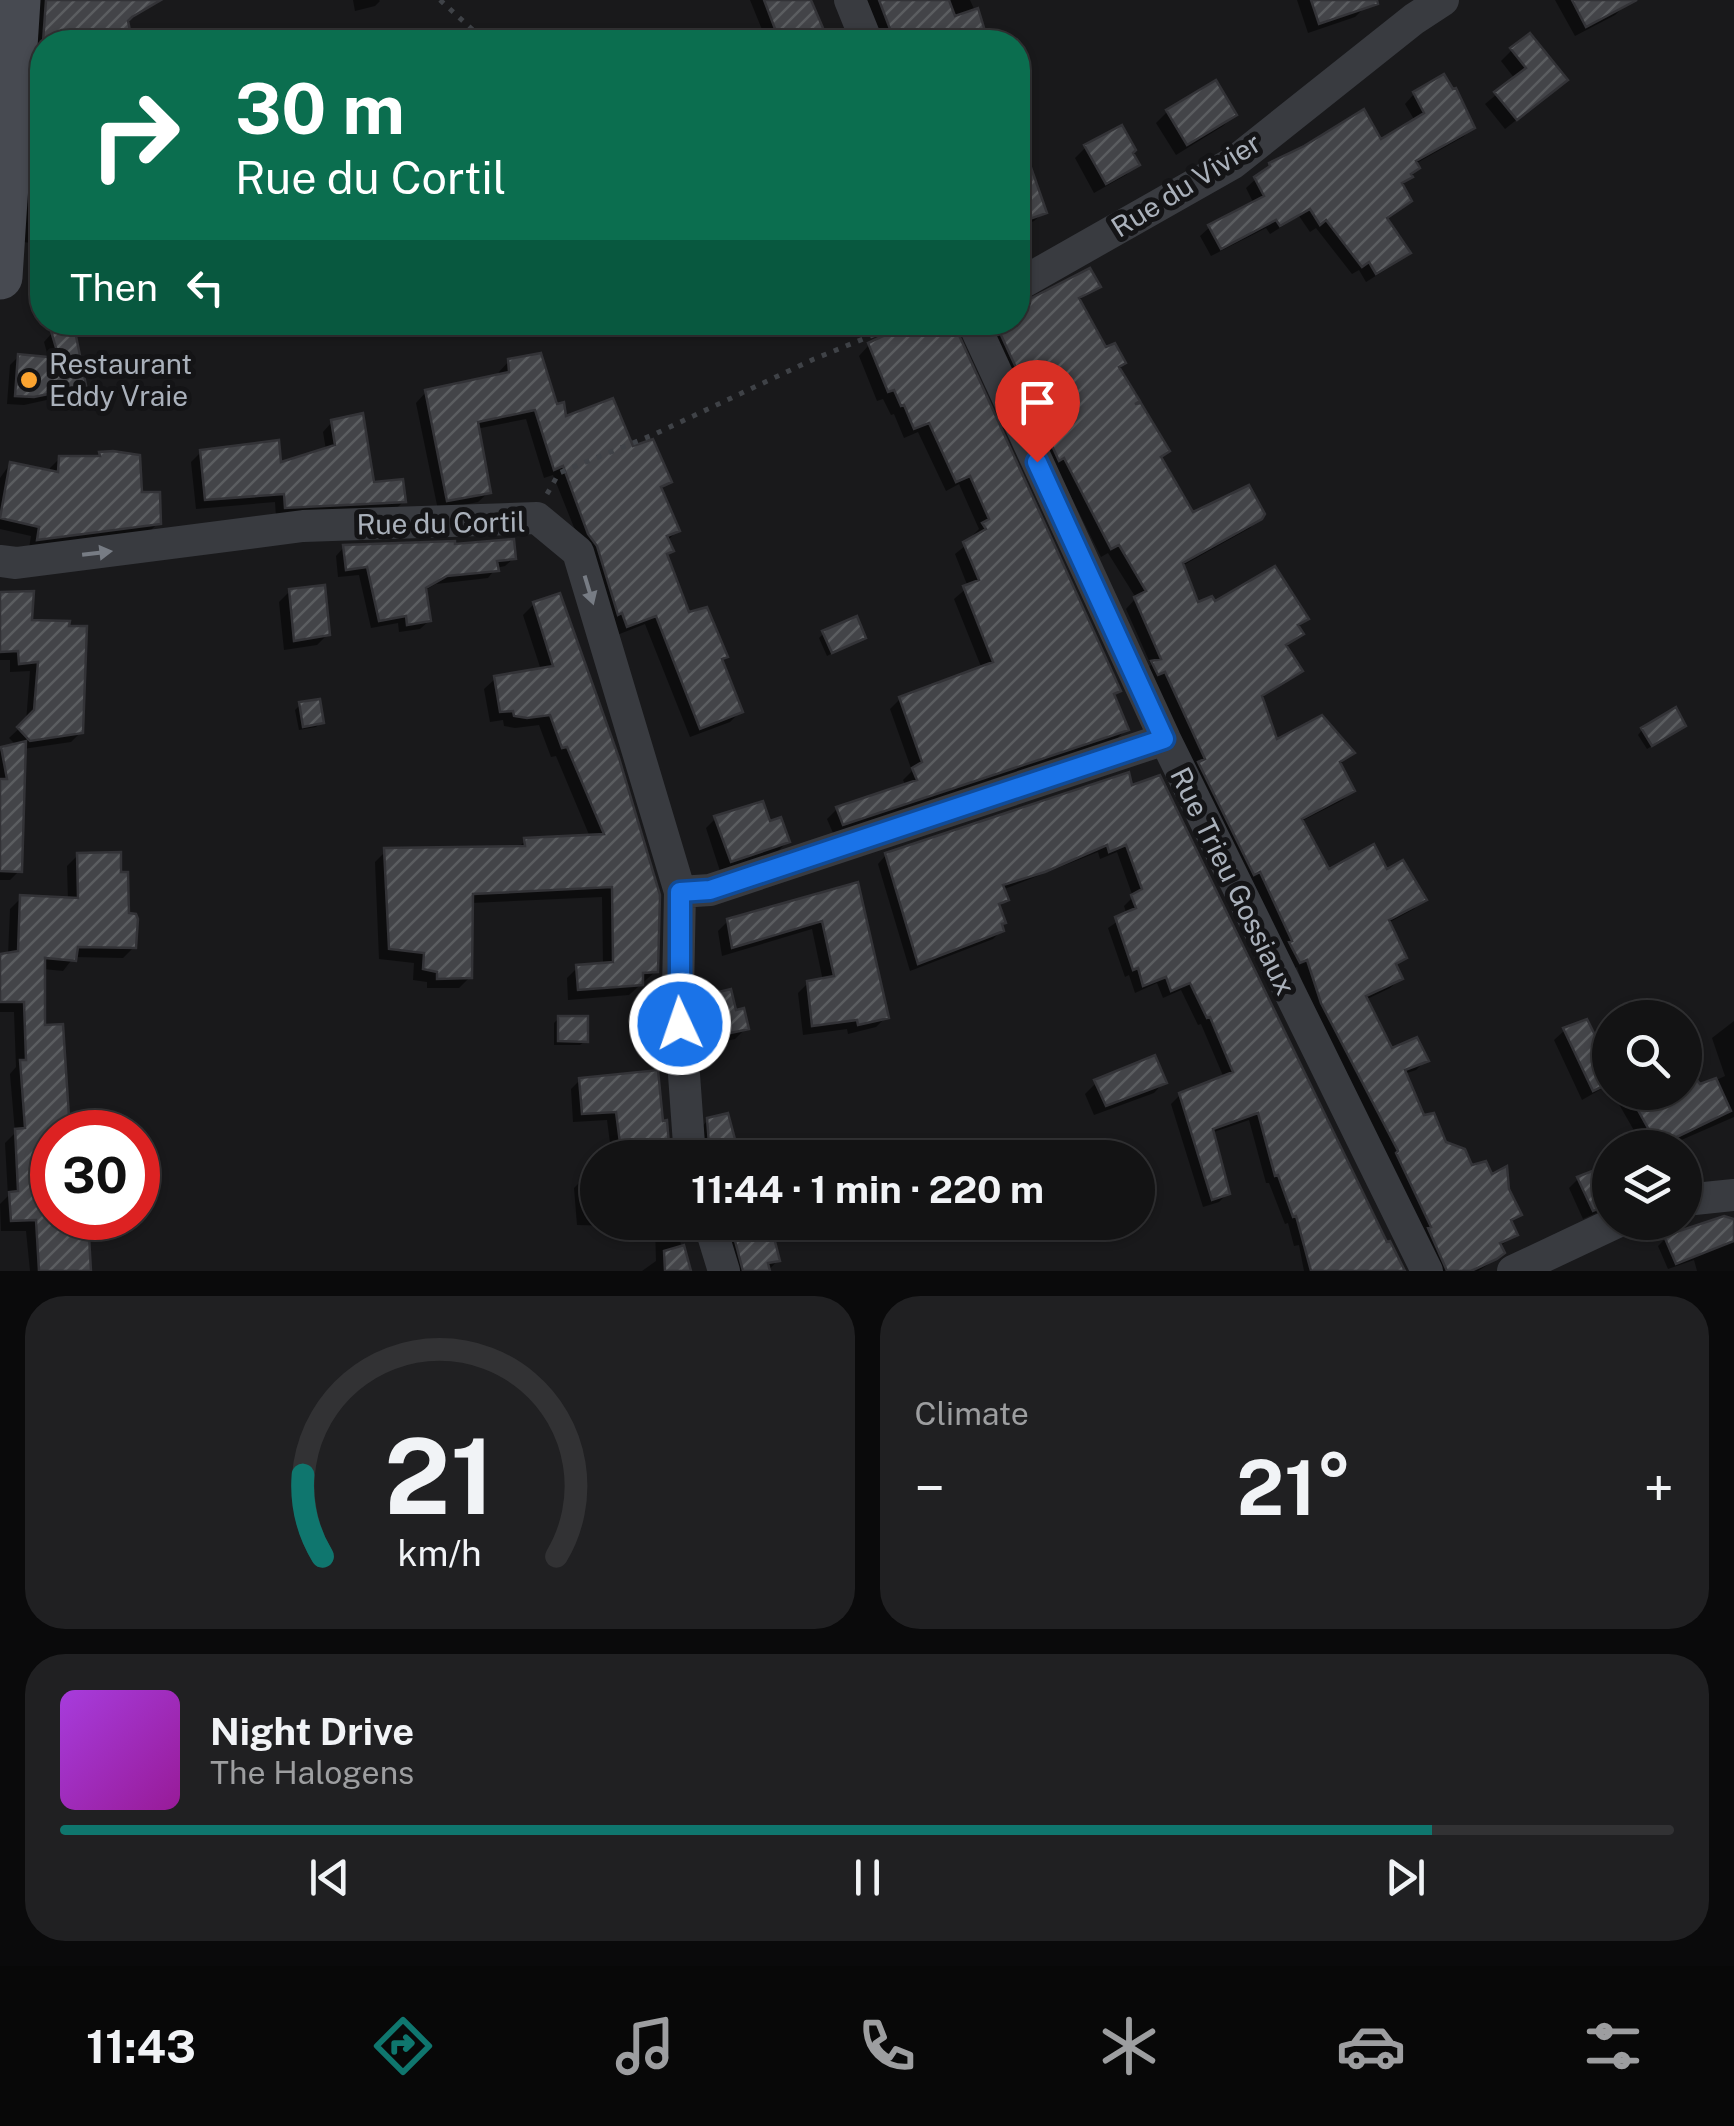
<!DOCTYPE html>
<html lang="en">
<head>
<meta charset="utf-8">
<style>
	body { margin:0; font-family:"Public Sans",sans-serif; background:#202022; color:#f1f3f6; height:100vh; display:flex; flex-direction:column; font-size:38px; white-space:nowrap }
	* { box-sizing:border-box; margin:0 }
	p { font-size:32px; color:#9d9ea0 }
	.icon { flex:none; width:55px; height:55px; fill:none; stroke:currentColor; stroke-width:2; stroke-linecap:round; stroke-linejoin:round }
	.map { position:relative; height:1271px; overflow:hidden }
	.side { display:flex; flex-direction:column; gap:25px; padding:25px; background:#0a0a0b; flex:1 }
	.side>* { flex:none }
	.top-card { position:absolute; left:30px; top:30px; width:1000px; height:305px; border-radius:40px; box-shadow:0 2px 8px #0004,0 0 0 2px #323234; background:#0b6e4f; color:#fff; overflow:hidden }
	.buttons { position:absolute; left:1592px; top:1000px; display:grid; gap:20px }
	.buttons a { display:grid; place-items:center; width:110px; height:110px; border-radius:50%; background:#131314; box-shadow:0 2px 8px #0004,0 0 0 2px #323234; font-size:50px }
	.speed { position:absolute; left:30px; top:1110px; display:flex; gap:20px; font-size:50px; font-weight:700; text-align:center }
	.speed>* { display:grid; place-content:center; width:130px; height:130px; border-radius:50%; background:#131314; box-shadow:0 2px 8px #0004,0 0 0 2px #323234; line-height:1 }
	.speed .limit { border:15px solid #d22; background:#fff; color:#111 }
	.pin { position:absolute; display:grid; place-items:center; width:85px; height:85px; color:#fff; margin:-102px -42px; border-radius:50% 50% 50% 0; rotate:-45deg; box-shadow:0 0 10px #0007 }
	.pin .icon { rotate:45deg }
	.me { position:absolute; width:110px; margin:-55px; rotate:357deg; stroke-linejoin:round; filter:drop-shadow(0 0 8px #0008) }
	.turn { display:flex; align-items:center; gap:35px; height:210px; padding:0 40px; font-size:45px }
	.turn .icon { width:130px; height:130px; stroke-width:2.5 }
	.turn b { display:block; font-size:70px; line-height:85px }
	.then { display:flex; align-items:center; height:95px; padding:0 40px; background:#0003; gap:20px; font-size:38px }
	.big { font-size:75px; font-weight:700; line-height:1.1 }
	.side .card { flex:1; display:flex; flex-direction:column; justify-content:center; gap:15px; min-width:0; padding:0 35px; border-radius:40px; background:#202022 }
	.side .dial { align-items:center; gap:0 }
	.dial svg { height:260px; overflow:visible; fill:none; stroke:#323234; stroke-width:7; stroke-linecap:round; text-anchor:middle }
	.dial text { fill:#f1f3f6; stroke:none }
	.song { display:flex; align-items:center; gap:30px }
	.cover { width:120px; height:120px; border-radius:15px; background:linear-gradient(135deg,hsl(280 70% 55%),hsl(300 70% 35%)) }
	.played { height:10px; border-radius:5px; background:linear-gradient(90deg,#0f766e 85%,#323234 85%) }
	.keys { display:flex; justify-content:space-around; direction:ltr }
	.heat { display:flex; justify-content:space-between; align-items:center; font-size:55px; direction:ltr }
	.side .tiles { flex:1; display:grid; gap:25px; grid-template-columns:1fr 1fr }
	.card:last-child { grid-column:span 2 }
	.trip { position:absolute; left:580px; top:1140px; width:575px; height:100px; border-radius:50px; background:#131314; box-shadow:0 2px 8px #0004,0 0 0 2px #323234; font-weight:700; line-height:100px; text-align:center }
	.tab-bar { display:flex; height:160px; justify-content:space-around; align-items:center; background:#080808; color:#9d9ea0 }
	.tab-bar .icon { width:70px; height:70px }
	.tab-bar .active { color:#0f766e }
	.tab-bar b { font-size:45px; color:#f1f3f6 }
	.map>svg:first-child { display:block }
	.shadow { fill:#0007 }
	.building { fill:url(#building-hatch); stroke:#333337; stroke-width:2.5 }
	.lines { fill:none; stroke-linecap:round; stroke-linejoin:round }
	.path { stroke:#3f4247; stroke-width:5; stroke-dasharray:5 8; stroke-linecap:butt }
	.minor { stroke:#393b40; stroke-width:32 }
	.secondary { stroke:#474a51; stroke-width:45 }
	.oneway { fill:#777c84 }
	.route-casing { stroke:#114b97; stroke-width:25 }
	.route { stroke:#1a73e8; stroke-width:18 }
	.poi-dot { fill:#fca430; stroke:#141416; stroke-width:4 }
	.labels { text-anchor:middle; stroke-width:10; stroke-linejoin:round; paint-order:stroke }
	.street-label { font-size:28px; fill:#aab1bb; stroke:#141416 }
	.poi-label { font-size:28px; fill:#aab1bb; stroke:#141416; text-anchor:start }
</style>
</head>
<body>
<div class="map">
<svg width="1734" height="1271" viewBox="0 0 1734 1271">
	<defs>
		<pattern id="building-hatch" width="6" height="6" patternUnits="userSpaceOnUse" patternTransform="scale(2.5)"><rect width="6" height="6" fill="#434448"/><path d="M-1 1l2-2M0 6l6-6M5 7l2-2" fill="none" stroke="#5b5d60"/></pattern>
	</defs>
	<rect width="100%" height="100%" fill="#19191b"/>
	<path class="shadow" d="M36 0H128V34L119 42H42V244L23 242Z
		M353 0H379L380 1 375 6 355 11Z
		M750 0H813L810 3 826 42H767Z
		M867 0H970L989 42H883Z
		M1297 0H1379L1366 6 1355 17 1308 33Z
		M1555 0H1625L1626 4 1615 15 1575 36Z
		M1512 50 1554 90 1505 129 1485 104 1515 79 1501 61Z
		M1414 94 1472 128 1463 137 1415 164 1410 177 1401 186 1409 201 1385 220 1407 253 1398 262 1366 282 1359 270 1352 274 1316 228 1310 232 1299 216 1270 234 1266 228 1211 256 1200 236 1210 227 1254 204 1246 188 1270 166 1380 142 1415 121 1405 104Z
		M1167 112 1234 115 1223 126 1176 155 1156 123Z
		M1086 147 1130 153 1137 164 1126 175 1094 193 1075 158Z
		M1028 167 1044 212 1034 221 1018 227V171Z
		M1097 286 1078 301 1117 368 1130 408 1192 515 1260 518 1250 528 1182 566 1196 605 1305 618 1296 627 1300 634 1284 648 1300 671 1260 699 1275 743 1352 753 1339 765 1352 790 1343 800 1300 822 1328 872H1386L1423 899 1414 909 1388 923 1404 958 1395 967 1400 979 1390 988 1365 1000 1391 1051 1426 1060 1416 1070 1404 1074 1423 1118 1444 1144 1471 1168 1491 1177 1507 1190 1519 1214 1510 1223 1515 1235 1499 1247 1502 1252 1492 1262 1478 1271H1434L1312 1013 1297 967 1290 971 1143 673 1151 665 1126 609 1136 598 1108 553 1101 557 984 322H1018V307Z
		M876 322H951L1118 691 1112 697 1126 729 1116 740 833 833 827 819 837 809 906 786 903 780 912 771 890 709 900 699 982 669 954 599 968 587 955 554 975 538 973 535 979 529 959 484 946 491 918 432 904 438 894 414 891 415 883 399 877 401 859 356 869 345 883 339Z
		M52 333 86 399 77 408 64 411 60 397 24 405 7 404 10 365 19 356 49 360 44 342Z
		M509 361 564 419 632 450 669 482 660 490 677 531 667 541 671 551 665 556 687 615 720 661 740 712 730 722 690 737 645 624 617 635 553 475 544 478 526 419 476 429 489 492 478 502 438 510 416 403 426 392 499 377V372Z
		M332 422 372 485 403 502 394 511 276 517 275 502 196 509 191 462 201 452 279 465 326 450 323 432Z
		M100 454 139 495 158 523 148 533 29 548 31 536 0 529V478L10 464 50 473V468L60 458 96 459Z
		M344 547H453L514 558 505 566 496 568 488 578 436 584 424 591 429 621 420 629 399 632 398 623 371 628 359 575 338 577 336 556Z
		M290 591 328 634 317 645 284 650 279 602Z
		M0 595 30 623 81 732 71 742 23 749 19 871 10 880H0V751L17 746 9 738 26 722 30 671 10 672V660H0Z
		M534 604 656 971 629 995 568 1000 567 978 578 967 603 965 602 897 471 903 470 977 459 988H427V982L413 980 414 963 379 959 375 862 386 851 517 849 526 840 590 837 556 756 551 757 539 725 515 728 504 726 503 720 490 722 484 689 495 679 541 670 523 615Z
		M824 633 863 637 827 656 819 638Z
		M300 705 321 722 316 727 299 730 295 710Z
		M1642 730H1679L1647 749 1638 735Z
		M1130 788 1386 1245 1402 1271H1304L1299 1245 1294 1246 1288 1223 1285 1224 1269 1183H1266L1249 1120 1211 1133 1227 1194 1219 1202 1203 1207 1171 1104 1180 1095 1224 1078 1201 1024 1198 1025 1181 990 1163 998 1157 983 1135 993 1129 975 1125 977 1108 928 1127 915 1124 906 1133 897 1117 852 1100 859 1098 852 1002 890 1006 900 998 908 1001 931 993 939 910 971 878 864 886 855Z
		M716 818 769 824 787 842 777 852 720 871 706 828Z
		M78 855 126 916 134 947 123 958 74 957 63 971 43 969V1027L60 1026 67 1132H52V1218H89L85 1221 88 1271H30L26 1231H1L0 1204 8 1196 5 1143 15 1133 10 1074 16 1067 14 1012H0V956L8 955 10 909 21 898 68 900 67 866Z
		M856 886 886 1017 876 1027 848 1034 847 1029 803 1035 798 993 808 983 823 981 812 929 722 956 718 931 728 921Z
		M700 999 734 1013 746 1028 735 1039 697 1048 689 1010Z
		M559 1018 585 1041 580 1045H554V1023Z
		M1734 1021V1117L1663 1148H1644L1616 1099 1623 1092H1685V1088H1699L1725 1076 1712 1038Z
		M1565 1030 1610 1071V1084L1582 1100 1554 1040Z
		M580 1080 668 1158H612L607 1120 573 1122 571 1089Z
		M1164 1082 1154 1093 1094 1115 1085 1094 1096 1083Z
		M708 1120 737 1154 753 1151 754 1156 771 1150 774 1158H700L699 1130Z
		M598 1178V1222H675L688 1271H642L656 1261 655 1227 577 1225 574 1188 583 1179Z
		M1578 1179 1610 1185V1212H1598L1583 1219 1569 1188Z
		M1734 1221V1271H1697L1694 1260 1668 1269 1658 1246 1665 1239Z
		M717 1222H769L778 1260 768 1271H734Z"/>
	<path class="building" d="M46 0H161L132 17 128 21 131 35 94 42H43Z
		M764 0H811L829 42H780Z
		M879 0H949L955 16 978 8 985 31 957 42H895Z
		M1311 0H1377L1378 4 1319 24Z
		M1572 0H1637L1586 27Z
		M1530 33 1568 80 1517 120 1494 92 1526 68 1510 48Z
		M1444 74 1453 89 1456 88 1475 128 1416 161 1420 168 1411 174 1413 177 1402 183 1412 201 1387 218 1411 253 1376 274 1369 262 1362 267 1326 220 1320 225 1310 209 1280 226 1276 220 1221 249 1208 225 1264 196 1254 177 1270 166 1269 163 1304 146 1364 109 1381 139 1424 113 1413 92Z
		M1216 80 1237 115 1187 145 1166 110Z
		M1122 125 1136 150 1133 153 1140 165 1106 184 1084 145Z
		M1018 139H1021L1047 213 1018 223Z
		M1090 268 1101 287 1079 298 1106 347 1115 343 1126 363 1119 367 1140 401 1135 404 1141 403 1170 451 1161 457 1193 512 1249 485 1265 514 1262 519 1183 563 1198 602 1212 596 1215 601 1275 566 1309 619 1298 625 1304 634 1286 645 1303 671 1262 696 1277 739 1322 715 1355 753 1340 762 1355 791 1302 819 1329 869 1374 844 1387 869 1403 860 1427 900 1389 920 1407 958 1396 964 1403 979 1366 996 1392 1048 1417 1037 1429 1061 1405 1070 1424 1115 1434 1113 1446 1142 1465 1149 1472 1165 1486 1161 1492 1174 1507 1166 1509 1189 1522 1215 1511 1220 1518 1235 1500 1243 1505 1253 1497 1259 1471 1271H1447L1428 1228 1431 1227 1396 1153 1398 1151 1321 1003 1307 960 1300 963 1289 942 1292 941 1260 872 1254 875 1198 762 1205 759 1165 672 1158 675 1151 661 1161 659 1134 597 1146 591 1119 545 1111 549 1064 458 1059 461 995 322H1018V305Z
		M913 322H953L1121 691 1114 694 1129 730 843 825 836 807 917 780 912 768 922 762 899 697 993 662 963 586 979 580 963 542 986 529 982 523 989 519 970 476 956 482 929 423 914 429 904 405 901 406 894 390 888 392 868 343Z
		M74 326 89 400 72 404 68 390 34 397 15 396 18 354 59 358 51 331Z
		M541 353 557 404 564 402 566 416 613 398 633 446 653 439 672 482 661 487 680 531 667 536 674 551 667 554 689 612 707 607 728 657 722 659 743 712 700 729 656 616 627 627 622 613 618 615 597 546 588 534 563 466 554 470 535 410 478 422 491 493 447 501 425 390 509 372 508 359Z
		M363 413 374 482 403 479 406 502 285 508 284 494 205 500 200 450 279 440 281 462 335 445 331 420Z
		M113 451 140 455 142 492H160L161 524 37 540 39 527 0 518 10 462 58 472 59 456H100L99 452Z
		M514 539 516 559 497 561 499 571 447 576 426 588 431 621 407 625 406 616 379 621 367 567 346 570 343 545 455 541V544Z
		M325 585 330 635 294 641 289 589Z
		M34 591 32 620 70 621 69 626H87L83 733 30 741 17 727 34 710 38 662 19 664 18 651 0 652V592Z
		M560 593 619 758 660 895 658 972 643 973V985L578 990 576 965 613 962 612 887 473 894 472 978 437 979V972L423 969 424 953 389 949 384 848 525 846 524 838 604 834 567 747 562 748 550 715 527 718 514 716 513 711 500 712 494 676 553 666 533 602Z
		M857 616 866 638 832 653 822 631Z
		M320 699 324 723 303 727 299 702Z
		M1676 707 1686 726 1652 746 1641 728Z
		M26 741 22 872 0 871V779H7L1 747Z
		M1129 772 1132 785 1160 775 1387 1242 1390 1241 1405 1271H1311L1296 1216 1293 1217 1278 1175 1275 1176 1258 1113 1213 1129 1230 1194 1212 1200 1179 1093 1233 1072 1210 1017 1207 1018 1190 983 1171 991 1166 977 1143 986 1138 968 1133 970 1115 917 1136 908 1131 895 1142 889 1126 845 1109 852 1107 845 1045 872 1003 885 1009 900 999 904 1006 923 1002 924 1004 931 918 964 885 853Z
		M763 801 770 821 781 817 790 842 731 862 714 816Z
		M121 852V872H128L129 913 136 914 138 919 136 948 78 947 76 961 45 958V1025L63 1024 70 1132H52V1218H88L91 1271H39L36 1220 11 1221 9 1192 18 1191 15 1129 25 1128 20 1060H26L24 1002H0V954L18 951 20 895 78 898 77 853Z
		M858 882 889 1018 858 1025 857 1020 812 1026 807 981 834 976 822 921 732 948 727 919Z
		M731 989 736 1010 744 1008 749 1029 707 1038 698 997Z
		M558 1016H588V1042L558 1041Z
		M1587 1019 1610 1065V1083L1593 1091 1563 1028Z
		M1155 1055 1167 1083 1106 1106 1094 1080Z
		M658 1070 663 1121 667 1120 670 1158H622L616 1112 582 1114 579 1078Z
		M1716 1078 1731 1111 1658 1146 1628 1092H1685V1085L1697 1080 1700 1084Z
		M728 1113 740 1158H710L707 1118Z
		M1610 1164V1204L1593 1211 1577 1177Z
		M1724 1216 1734 1219V1241L1676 1264 1664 1236Z
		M730 1222H770L780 1261 768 1263 770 1271H743Z
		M684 1245 691 1271H665L664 1251Z"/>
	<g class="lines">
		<path class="path" d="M440 0 486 42
			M809 42 833 33
			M547 494 559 473 655 434 814 359 905 322"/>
		<path class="minor" d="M850 0 867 42
			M1018 285 1233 163 1414 19 1443 0
			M973 322 1165 739 1427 1271
			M0 561 16 563 303 526 537 518 578 552 680 892 710 890 1165 739
			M680 892 678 991 690 1158
			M1685 1200 1734 1195
			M709 1222 724 1271
			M1513 1271 1617 1222"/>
		<path class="secondary" d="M0 277 18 0"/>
	</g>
	<defs><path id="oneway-solid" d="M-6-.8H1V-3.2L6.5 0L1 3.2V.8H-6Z" transform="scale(2.5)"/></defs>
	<g class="oneway">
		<use href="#oneway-solid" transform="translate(97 553) rotate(-7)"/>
		<use href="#oneway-solid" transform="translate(589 590) rotate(73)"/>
	</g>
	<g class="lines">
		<defs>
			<path id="route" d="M680 1024V892L710 890 1164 739 1037 462"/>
		</defs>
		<use href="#route" class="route-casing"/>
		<use href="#route" class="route"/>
	</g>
	<circle class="poi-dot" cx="29" cy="380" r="10"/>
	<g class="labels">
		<g class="street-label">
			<text transform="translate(1186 185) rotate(-32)" y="10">Rue du Vivier</text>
			<text transform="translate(441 523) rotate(-1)" y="10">Rue du Cortil</text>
			<text transform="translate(1233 881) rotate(64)" y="10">Rue Trieu Gossiaux</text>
		</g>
		<g class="poi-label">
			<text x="49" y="374">Restaurant<tspan x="49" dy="32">Eddy Vraie</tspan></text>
		</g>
	</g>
</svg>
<div class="buttons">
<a><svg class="icon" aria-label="search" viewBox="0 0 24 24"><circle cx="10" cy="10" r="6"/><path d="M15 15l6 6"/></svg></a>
<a><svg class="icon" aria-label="layers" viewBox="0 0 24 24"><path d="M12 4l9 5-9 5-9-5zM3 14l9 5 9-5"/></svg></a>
</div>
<div class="speed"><div class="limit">30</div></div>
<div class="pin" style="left:1037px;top:462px;background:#d93025"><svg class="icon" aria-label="arrive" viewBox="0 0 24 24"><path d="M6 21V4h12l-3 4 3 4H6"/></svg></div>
<svg class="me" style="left:680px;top:1024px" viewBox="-20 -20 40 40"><circle r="17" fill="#1a73e8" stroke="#fff" stroke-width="3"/><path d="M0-11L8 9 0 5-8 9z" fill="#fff"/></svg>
<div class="trip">11:44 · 1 min · 220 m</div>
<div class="top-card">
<div class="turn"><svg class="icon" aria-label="right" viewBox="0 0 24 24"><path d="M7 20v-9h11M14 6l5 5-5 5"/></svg><div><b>30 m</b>Rue du Cortil</div></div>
<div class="then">Then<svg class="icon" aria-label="left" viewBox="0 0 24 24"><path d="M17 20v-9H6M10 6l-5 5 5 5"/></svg></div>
</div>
</div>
<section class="side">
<div class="tiles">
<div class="card dial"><svg viewBox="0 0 100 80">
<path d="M14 69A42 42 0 1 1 86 69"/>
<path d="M14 69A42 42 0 0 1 8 44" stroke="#0f766e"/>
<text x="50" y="56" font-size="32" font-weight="700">21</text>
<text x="50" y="72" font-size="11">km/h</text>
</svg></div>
<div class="card"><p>Climate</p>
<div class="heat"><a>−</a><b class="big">21°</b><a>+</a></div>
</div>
<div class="card">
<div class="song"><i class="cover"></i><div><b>Night Drive</b><p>The Halogens</p></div></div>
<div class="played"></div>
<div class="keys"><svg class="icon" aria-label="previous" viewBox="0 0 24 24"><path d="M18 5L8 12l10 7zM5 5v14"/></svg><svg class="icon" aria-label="pause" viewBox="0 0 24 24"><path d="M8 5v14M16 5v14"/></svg><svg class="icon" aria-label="next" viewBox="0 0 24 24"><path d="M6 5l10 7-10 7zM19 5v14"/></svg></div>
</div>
</div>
</section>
<nav class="tab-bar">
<b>11:43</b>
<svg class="icon active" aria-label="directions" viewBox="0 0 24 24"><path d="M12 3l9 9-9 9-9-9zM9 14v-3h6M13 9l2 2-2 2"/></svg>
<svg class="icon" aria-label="music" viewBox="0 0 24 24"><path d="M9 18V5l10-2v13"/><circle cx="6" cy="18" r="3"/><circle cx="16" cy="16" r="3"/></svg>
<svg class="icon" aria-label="phone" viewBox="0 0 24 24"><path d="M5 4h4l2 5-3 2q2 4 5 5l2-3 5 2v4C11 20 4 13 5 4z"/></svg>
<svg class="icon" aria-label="climate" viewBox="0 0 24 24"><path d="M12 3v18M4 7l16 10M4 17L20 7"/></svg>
<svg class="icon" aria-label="car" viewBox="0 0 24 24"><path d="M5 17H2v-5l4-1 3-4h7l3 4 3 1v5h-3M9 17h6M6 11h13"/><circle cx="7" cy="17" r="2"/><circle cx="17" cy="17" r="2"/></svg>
<svg class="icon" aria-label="filters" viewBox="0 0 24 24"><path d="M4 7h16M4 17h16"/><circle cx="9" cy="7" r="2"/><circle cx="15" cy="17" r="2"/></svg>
</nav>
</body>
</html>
